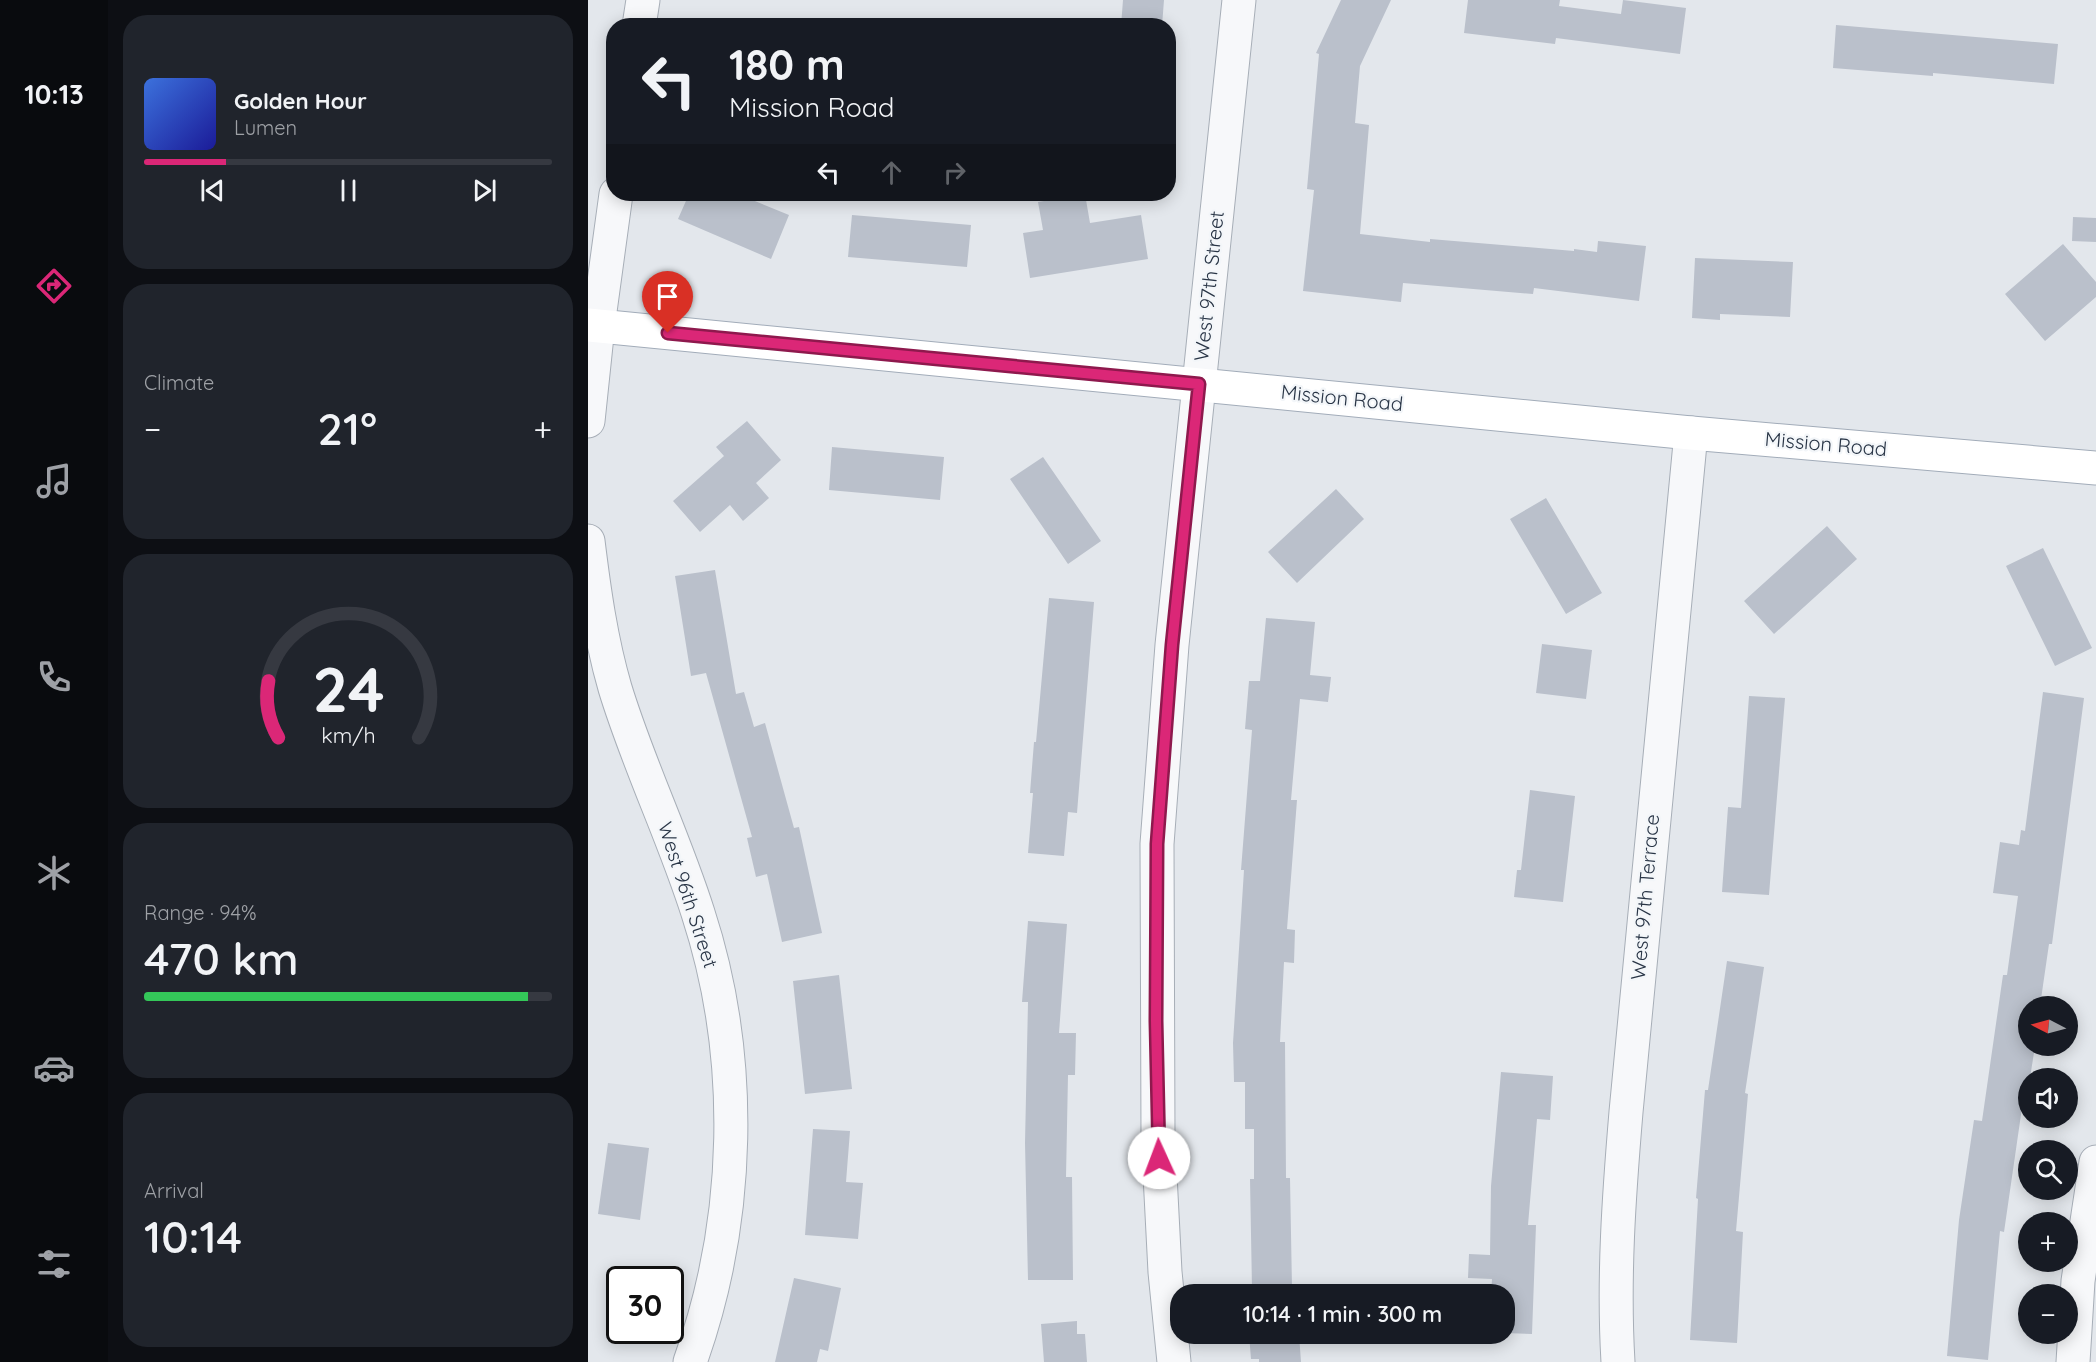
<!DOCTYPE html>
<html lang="en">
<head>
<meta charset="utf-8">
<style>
	body { margin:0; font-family:Quicksand,sans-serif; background:#20242c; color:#f1f3f6; height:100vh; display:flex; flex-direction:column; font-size:22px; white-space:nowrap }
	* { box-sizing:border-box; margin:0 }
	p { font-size:20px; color:#9ea1a6 }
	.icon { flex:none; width:33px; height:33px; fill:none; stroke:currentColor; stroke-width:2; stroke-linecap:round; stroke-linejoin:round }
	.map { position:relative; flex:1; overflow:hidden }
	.details { display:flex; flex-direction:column; gap:15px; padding:15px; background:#0d0f14; width:480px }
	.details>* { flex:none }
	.top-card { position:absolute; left:18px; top:18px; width:570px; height:183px; border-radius:24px; box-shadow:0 3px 15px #0003; background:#171b24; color:#f1f3f6; overflow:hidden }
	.needle { width:39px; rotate:276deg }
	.controls { position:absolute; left:1430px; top:996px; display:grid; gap:12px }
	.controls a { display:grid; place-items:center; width:60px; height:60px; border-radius:50%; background:#171b24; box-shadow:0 3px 15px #0003; font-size:30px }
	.speed { position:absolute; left:18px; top:1266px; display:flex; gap:12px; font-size:30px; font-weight:700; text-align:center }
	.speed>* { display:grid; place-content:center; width:78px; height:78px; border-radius:50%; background:#171b24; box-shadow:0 3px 15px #0003; line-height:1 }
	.speed .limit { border:3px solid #111; border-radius:9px; background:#fff; color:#111 }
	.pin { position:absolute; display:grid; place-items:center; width:51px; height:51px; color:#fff; margin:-62px -26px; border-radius:50% 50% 50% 0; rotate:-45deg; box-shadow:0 0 6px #0007 }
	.pin .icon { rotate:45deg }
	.me { position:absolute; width:66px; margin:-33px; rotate:358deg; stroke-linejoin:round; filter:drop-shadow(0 0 4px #0008) }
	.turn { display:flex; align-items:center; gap:21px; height:126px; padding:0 24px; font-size:27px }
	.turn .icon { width:78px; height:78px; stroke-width:2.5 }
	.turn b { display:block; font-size:42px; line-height:51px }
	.lanes { display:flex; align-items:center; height:57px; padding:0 24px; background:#0003; justify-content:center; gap:30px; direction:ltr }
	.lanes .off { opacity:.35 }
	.big { font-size:45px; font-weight:600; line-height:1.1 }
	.details .card { flex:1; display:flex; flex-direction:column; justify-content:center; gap:9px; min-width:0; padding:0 21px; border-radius:24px; background:#20242c }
	.details .dial { align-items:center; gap:0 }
	.dial svg { height:156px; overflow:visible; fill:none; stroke:#363941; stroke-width:7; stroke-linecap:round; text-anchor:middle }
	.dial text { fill:#f1f3f6; stroke:none }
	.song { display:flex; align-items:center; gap:18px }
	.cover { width:72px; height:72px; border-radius:9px; background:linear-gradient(135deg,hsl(220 70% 55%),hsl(240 70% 35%)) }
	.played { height:6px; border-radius:3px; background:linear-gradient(90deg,#db2777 20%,#363941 20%) }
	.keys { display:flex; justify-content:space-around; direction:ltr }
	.heat { display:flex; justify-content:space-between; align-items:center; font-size:33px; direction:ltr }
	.charge { height:9px; border-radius:4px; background:linear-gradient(90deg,#34c759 94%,#363941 0) }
	.trip { position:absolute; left:582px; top:1284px; width:345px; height:60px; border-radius:24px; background:#171b24; box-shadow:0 3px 15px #0003; font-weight:600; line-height:60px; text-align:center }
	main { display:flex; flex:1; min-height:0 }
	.tabs { display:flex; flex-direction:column; width:108px; justify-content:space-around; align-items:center; background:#090b0e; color:#9ea1a6 }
	.tabs .icon { width:42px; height:42px }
	.tabs .selected { color:#db2777 }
	.tabs b { font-size:27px; color:#f1f3f6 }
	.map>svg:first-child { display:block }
	.building { fill:#bac0cb }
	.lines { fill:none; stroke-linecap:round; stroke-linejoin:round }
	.minor-casing { stroke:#a7aeb7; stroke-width:35 }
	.major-casing { stroke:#a2acb9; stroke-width:35 }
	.minor { stroke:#f7f8fa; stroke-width:33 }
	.major { stroke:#fff; stroke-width:33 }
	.route-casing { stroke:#8e194d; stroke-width:15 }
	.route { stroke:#db2777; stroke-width:10 }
	.labels { text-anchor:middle; stroke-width:4.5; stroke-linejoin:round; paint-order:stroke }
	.street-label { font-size:20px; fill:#293546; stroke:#f3f6f9 }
</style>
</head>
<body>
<main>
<nav class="tabs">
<b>10:13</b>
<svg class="icon selected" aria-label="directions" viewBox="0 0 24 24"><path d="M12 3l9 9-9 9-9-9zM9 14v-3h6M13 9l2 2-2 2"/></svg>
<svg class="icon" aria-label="music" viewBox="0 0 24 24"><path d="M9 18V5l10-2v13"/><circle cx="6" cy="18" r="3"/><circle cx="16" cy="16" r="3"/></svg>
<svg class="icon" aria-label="phone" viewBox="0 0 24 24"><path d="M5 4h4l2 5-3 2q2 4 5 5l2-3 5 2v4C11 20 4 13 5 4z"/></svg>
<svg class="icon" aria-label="climate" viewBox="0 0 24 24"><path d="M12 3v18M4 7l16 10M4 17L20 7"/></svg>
<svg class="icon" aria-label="car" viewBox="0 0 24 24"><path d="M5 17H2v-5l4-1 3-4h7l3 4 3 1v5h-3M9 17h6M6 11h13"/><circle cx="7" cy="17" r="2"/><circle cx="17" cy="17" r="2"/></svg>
<svg class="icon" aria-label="filters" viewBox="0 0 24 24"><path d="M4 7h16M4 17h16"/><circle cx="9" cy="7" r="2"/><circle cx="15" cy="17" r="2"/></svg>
</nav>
<section class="details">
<div class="card">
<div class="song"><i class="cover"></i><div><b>Golden Hour</b><p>Lumen</p></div></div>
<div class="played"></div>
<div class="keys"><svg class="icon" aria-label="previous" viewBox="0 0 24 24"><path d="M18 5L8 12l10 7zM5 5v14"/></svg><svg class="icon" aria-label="pause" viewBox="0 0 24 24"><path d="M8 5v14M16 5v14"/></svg><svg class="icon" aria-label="next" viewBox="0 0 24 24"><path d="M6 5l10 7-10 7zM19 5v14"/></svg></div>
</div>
<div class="card"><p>Climate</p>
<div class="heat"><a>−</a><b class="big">21°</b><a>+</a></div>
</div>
<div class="card dial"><svg viewBox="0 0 100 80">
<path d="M14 69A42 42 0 1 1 86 69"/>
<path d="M14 69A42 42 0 0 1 9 40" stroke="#db2777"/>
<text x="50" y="56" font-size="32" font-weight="700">24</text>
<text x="50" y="72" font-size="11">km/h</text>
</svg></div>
<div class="card"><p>Range · 94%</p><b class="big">470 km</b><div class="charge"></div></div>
<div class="card"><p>Arrival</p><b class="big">10:14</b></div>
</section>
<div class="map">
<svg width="1508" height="1362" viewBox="0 0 1508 1362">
	<rect width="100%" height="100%" fill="#e3e7ec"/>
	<path class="building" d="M535 0H576L574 26H533Z
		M753 0H803L772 66 767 123 781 125 772 234 842 242V239L986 251V249L1009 252 1010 241 1058 246 1051 301 946 288 945 294 815 283 813 302 715 291 726 190 719 189 731 54 728 53Z
		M880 0H972L971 6 1033 14 1035 0 1098 8 1092 54 968 38 967 44 876 33Z
		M1248 25 1470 44 1466 84 1345 73V76L1245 68Z
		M101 194H150L201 215 183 259 90 219Z
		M497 194 502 223 553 215 560 259 442 278 435 233 455 230 450 202Z
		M264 215 383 225 379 267 260 257Z
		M1485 217 1508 218V242L1484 241Z
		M1475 244 1508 282V297L1457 341 1417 294Z
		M1107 258 1205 262 1202 317 1132 314V320L1104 318Z
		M159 421 193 460 168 483 181 498 155 521 142 505 112 532 85 501 136 456 128 447Z
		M244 447 356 457 352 500 241 490Z
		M455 457 513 541 480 564 422 479Z
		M748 489 776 519 709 583 680 552Z
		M958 498 1014 593 978 614 922 519Z
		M1239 526 1269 559 1186 634 1156 601Z
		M1455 548 1504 648 1467 666 1418 566Z
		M127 570 148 694 156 692 166 727 177 723 206 828 211 827 234 933 194 942 179 874 168 877 159 838 164 837 118 673 103 676 87 576Z
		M461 598 506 602 489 813 480 812 476 856 440 853 445 793H442L446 742H448Z
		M678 618 727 622 722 675 743 677 740 702 712 699 703 800H709L699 929 707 930 706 963 696 962 692 1042H697L698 1178H702L704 1288 664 1289 662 1179H666V1129H657V1082H646L645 1043 656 870H653L664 730 657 729 661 681H672Z
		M954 644 1004 650 998 699 948 693Z
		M1455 692 1496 698 1464 944H1461L1452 1006H1440V1046H1447L1442 1078H1440V1088L1437 1087 1416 1232 1412 1231 1400 1360 1359 1356 1371 1220 1386 1120 1394 1121 1415 975H1419L1430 896 1405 893 1412 842 1431 845 1433 830 1437 831Z
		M1161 696 1197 698 1181 895 1134 892 1140 807 1153 808Z
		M942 790 987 796 975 902 926 897 929 870H933Z
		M440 921 479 924 471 1033H488L487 1075H480L478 1177H484L485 1280H440L437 1143 440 1002H434Z
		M1139 961 1176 967 1157 1093 1160 1094 1148 1231 1155 1232 1149 1343 1102 1340 1110 1199 1108 1198 1117 1090H1120Z
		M251 975 264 1089 217 1094 205 981Z
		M913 1072 965 1076 962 1120 949 1119 940 1225H948L944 1334 916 1333V1294H903L904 1279 880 1278 881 1254 902 1255 903 1186Z
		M225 1129 262 1131 258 1182 275 1183 270 1239 217 1235Z
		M20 1143 61 1148 52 1220 10 1214Z
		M206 1278 253 1288 240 1351 232 1349 229 1362H187Z
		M489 1321V1334H497L499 1362H456L453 1324Z
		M661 1334H711L713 1362H671V1359H663Z"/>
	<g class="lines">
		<defs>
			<path id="minor" d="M51 26 55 0
				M0 421 10 326 28 194
				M0 541C6 590 13 640 27 688 50 764 86 837 110 913 157 1057 153 1220 102 1362
				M586 1362 577 1272 570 1136 569 844 584 645 651 0
				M1030 1362C1025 1278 1031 1195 1038 1112L1103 433
				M1485 1362 1490 1281 1508 1162"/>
			<path id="major" d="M0 325 1103 433 1508 468"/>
		</defs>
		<use href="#minor" class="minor-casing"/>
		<use href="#major" class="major-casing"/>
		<use href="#minor" class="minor"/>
		<use href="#major" class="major"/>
	</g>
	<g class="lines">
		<defs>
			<path id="route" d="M80 333 611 384 584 645 569 844 568 1021 571 1158"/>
		</defs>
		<use href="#route" class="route-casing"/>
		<use href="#route" class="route"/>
	</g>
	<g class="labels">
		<g class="street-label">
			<text transform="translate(621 286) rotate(-84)" y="7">West 97th Street</text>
			<text transform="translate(754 398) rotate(6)" y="7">Mission Road</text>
			<text transform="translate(1238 444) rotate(5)" y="7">Mission Road</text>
			<text transform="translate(100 895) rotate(72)" y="7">West 96th Street</text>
			<text transform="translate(1057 897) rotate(-85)" y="7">West 97th Terrace</text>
		</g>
	</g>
</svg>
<div class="controls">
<a><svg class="needle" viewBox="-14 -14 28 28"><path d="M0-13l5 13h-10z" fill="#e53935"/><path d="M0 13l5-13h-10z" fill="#9ea1a6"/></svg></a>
<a><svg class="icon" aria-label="sound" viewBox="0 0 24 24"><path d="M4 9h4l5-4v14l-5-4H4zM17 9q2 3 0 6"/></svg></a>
<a><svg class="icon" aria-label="search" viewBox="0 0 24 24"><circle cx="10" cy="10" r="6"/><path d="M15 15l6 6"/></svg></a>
<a>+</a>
<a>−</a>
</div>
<div class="speed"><div class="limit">30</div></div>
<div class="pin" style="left:80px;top:333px;background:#d93025"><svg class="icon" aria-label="arrive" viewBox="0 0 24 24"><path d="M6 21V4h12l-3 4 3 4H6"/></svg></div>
<svg class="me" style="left:571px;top:1158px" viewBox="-20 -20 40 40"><circle r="19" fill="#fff"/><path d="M0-13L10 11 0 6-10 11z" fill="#db2777"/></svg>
<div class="trip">10:14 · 1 min · 300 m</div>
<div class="top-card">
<div class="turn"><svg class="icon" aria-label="left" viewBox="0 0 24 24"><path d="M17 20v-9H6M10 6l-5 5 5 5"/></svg><div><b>180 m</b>Mission Road</div></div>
<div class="lanes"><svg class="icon" aria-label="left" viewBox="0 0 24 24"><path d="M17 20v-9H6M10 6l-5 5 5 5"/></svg><svg class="icon off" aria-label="ahead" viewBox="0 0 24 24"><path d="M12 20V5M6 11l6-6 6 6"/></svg><svg class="icon off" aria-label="right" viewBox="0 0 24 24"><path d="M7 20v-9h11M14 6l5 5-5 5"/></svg></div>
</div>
</div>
</main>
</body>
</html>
